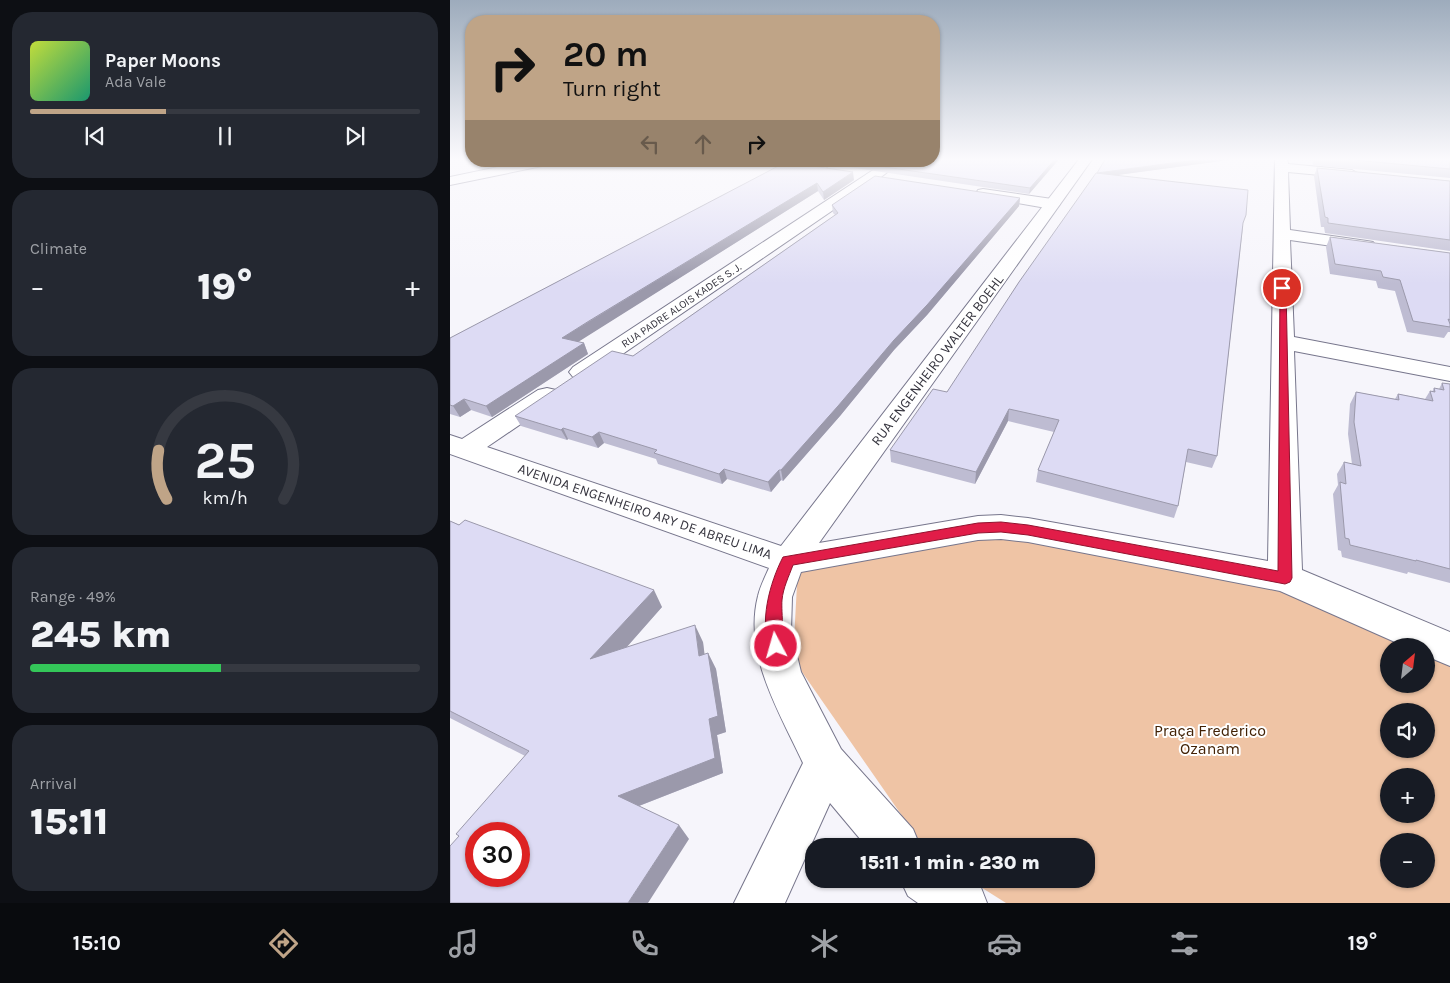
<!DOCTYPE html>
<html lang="en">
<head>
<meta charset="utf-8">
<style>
	body { margin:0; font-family:Karla,sans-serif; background:#242831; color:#f1f3f6; height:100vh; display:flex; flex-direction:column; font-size:19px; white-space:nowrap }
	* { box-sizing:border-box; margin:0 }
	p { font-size:16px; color:#9ea1a6 }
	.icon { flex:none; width:28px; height:28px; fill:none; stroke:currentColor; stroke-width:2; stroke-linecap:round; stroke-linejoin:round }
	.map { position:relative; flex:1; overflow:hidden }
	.panel { display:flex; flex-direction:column; gap:12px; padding:12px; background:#0d0f14; width:450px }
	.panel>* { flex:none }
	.guide { position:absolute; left:15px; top:15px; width:475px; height:152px; border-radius:20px; box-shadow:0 1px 4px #0004; background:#bfa487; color:#111; overflow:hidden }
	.needle { width:32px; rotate:28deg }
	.controls { position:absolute; left:930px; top:638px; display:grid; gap:10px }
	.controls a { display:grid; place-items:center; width:55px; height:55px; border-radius:50%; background:#171b24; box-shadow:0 1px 4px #0004; font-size:25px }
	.speed { position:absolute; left:15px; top:822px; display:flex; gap:10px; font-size:25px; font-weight:700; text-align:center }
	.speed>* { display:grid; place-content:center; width:65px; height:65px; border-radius:50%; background:#171b24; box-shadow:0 1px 4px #0004; line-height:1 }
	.speed .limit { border:8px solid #d22; background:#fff; color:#111 }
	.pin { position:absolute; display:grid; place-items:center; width:42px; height:42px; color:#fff; margin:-21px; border:2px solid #fff; border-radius:50%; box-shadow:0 1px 5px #0007 }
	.me { position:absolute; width:55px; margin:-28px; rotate:354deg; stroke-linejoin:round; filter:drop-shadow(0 0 4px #0008) }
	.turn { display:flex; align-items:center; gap:18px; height:105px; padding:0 15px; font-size:22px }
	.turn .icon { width:65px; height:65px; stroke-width:2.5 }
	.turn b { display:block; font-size:35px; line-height:42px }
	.lanes { display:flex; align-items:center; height:48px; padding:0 15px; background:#0003; justify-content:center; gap:25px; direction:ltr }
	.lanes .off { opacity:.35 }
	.big { font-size:38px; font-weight:800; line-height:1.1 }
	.panel .tile { flex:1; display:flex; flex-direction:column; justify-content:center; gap:8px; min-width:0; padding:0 18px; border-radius:20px; background:#242831 }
	.panel .dial { align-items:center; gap:0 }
	.dial svg { height:130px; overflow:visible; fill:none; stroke:#363941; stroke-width:7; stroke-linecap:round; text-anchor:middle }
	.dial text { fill:#f1f3f6; stroke:none }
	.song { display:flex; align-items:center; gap:15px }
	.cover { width:60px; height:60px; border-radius:8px; background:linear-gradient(135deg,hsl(70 70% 55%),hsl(160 70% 35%)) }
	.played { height:5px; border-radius:2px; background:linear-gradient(90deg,#bfa487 35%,#363941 35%) }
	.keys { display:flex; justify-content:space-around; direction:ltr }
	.heat { display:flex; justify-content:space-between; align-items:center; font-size:28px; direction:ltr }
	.charge { height:8px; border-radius:4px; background:linear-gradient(90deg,#34c759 49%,#363941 0) }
	.trip { position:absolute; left:355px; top:838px; width:290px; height:50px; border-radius:20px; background:#171b24; box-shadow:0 1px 4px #0004; font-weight:800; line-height:50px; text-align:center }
	.dock { display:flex; height:80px; justify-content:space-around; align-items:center; background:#090b0e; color:#9ea1a6 }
	.dock .icon { width:35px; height:35px }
	.dock .on { color:#bfa487 }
	.dock b { font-size:22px; color:#f1f3f6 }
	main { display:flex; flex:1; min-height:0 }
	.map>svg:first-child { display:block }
	.green { fill:#efc4a5; fill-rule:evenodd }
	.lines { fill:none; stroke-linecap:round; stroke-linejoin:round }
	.street-casing { stroke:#77768c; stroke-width:2 }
	.secondary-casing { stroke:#77768c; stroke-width:2 }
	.street { fill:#fff; fill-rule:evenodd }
	.secondary { fill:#fff; fill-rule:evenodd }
	.wall { fill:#bebcd2 }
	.shaded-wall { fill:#9b99ab }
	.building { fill:#dddbf4; stroke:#9b99ab; fill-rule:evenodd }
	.route { fill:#e11d48; stroke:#92132f }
	.labels { text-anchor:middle; stroke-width:4; stroke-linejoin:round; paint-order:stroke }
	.far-street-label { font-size:11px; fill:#36353f; stroke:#fff }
	.street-label { font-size:14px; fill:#36353f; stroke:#fff }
	.near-park-label { font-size:16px; fill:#422205; stroke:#fff }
</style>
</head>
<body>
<main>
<section class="panel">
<div class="tile">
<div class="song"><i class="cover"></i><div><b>Paper Moons</b><p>Ada Vale</p></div></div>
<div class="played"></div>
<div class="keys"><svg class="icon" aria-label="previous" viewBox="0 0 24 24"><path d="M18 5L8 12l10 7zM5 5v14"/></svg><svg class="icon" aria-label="pause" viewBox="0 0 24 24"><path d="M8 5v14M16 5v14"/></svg><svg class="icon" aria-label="next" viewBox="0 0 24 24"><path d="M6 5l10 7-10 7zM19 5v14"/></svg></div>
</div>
<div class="tile"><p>Climate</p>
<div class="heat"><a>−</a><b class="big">19°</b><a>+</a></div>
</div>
<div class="tile dial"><svg viewBox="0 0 100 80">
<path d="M14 69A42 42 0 1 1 86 69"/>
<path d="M14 69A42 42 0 0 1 9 39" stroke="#bfa487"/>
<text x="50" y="56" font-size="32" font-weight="700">25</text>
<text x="50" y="72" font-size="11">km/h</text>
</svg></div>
<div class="tile"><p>Range · 49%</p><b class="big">245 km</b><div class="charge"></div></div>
<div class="tile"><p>Arrival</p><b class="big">15:11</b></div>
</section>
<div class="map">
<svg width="1000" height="903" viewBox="0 0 1000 903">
	<rect width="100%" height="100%" fill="#f6f5fb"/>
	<path class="green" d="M555 526 829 586 964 646H939V684H976V652L1000 663V903H556L518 879H636V846H473L343 659 348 566ZM939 711H976V749H939ZM939 776H976V814H939ZM939 841H976V879H939Z"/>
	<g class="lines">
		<defs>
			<path id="street" d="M630 158H643L369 543 528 516 551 515 578 518 818 561 825 158H837L838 164 902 170 909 174 907 177 902 178 838 172 840 230 917 241 923 242 926 246 923 250 917 251 840 240 844 337 1000 367V381L844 351 852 570 1000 632V666L976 656V646H954L830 591 578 542 551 539 528 540 351 572 342 597 341 631 351 672 391 749 463 829 470 846H416L380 803 335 903H284L353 763C330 713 293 655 308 596 310 587 315 577 319 568L0 454V435L12 439 88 390 97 388 106 390 109 395 106 400 37 447 331 546Z
				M311 161C325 161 369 159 378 169L371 173 317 165Z
				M422 173 429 177 427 180 139 377 131 379 123 377 119 372 123 367 417 174Z
				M450 879H519L530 885 537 903H468L458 896Z"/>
			<path id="secondary" d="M77 161H103L97 165 0 185V177Z
				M437 161H452L427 180H417L415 177 417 174Z
				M533 189 602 199 607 201 610 204 607 207 602 209 528 196 526 193 528 190Z"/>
		</defs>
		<use href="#street" class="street-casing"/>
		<use href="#secondary" class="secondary-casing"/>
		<use href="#street" class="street"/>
		<use href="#secondary" class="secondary"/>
	</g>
	<path class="wall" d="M610 158 579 194 358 161H484Z
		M793 158 666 175 793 226 767 456 762 468 736 462 728 506 724 518 586 482 588 470 604 432 558 421 525 484 441 462 440 450 497 392 647 173Z
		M862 158H1000V178L863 165Z
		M867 168 1000 181V251L875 233 874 227H871L864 176Z
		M404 180 374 200 368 191 143 332 127 342 134 343 138 354 42 417 21 410 10 417 0 414V338L299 182Z
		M570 198 569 206 477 315 444 350 390 416 333 481 331 480 321 492 277 479 272 484 208 464 206 459 154 443 148 448 118 439 117 440 71 426 65 416 183 356 385 215 383 213 382 205Z
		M880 237 1000 253V332H998L994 338 957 332 945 291 928 288 926 281 880 274 876 247Z
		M992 383 1000 384V583L958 572 957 574 892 557 891 551 888 550 883 494 888 485 887 474 894 462 902 464 898 434 900 404 906 392 945 399 948 394 975 399 980 391 982 392 984 388 989 389Z
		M0 521 212 607 176 648 253 642 254 655 258 653 266 669 276 732 267 735 273 773 189 806 239 839 0 718Z"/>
	<path class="shaded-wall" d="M606 158H610L579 194 580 188Z
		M760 158H793L646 178 647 173Z
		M403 172 404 180 374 200 373 192Z
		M367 183 368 191 117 349 112 338Z
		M570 198 569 206 477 315 444 350 390 416 333 481 331 470 444 340Z
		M134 343 138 354 42 417 36 406Z
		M14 399 21 410 10 417 3 406Z
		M559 409 558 421 525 484 526 472Z
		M113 428 118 439 117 440 111 430Z
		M149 432 154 443 148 448 142 437Z
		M274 469 277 479 272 484 269 474Z
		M329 470 331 480 321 492 318 482Z
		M204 590 212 607 152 675 140 659Z
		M245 625 253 642 257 673 249 656Z
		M258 653 266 669 276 732 267 735 273 773 181 809 168 796Z
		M229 825 239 839 198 903H178Z"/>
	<path class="building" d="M484 158H606L580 188 393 161H484Z
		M656 158H760L647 173Z
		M883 158H1000V169Z
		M336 162 403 172 373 192 367 183 139 321 112 338 134 343 36 406 14 399 3 406 0 405V338Z
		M867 168 1000 181V240L878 223V218L875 217Z
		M646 173 798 190 796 215 793 223 767 456 738 449 728 506 588 470 609 420 559 409 526 472 440 450 483 389 497 392 569 282Z
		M425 176 570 198 477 305 444 340 388 406 331 470H329L318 482 274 469 269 474 204 453 207 450 149 432 142 437 113 428 111 430 65 416 162 351 183 356 388 213 382 205Z
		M880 237 1000 253V320L998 319 1000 324V327L963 321 950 280 933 277 931 271 885 264Z
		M992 383 1000 384V569L966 560V561L900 545 899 539 895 538 890 482 896 484 894 462 911 466 904 422 906 392 949 400 948 394 983 401 980 391 985 392 984 388 994 390Z
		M15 520 204 590 140 659 245 625 249 656 258 653 268 716 259 719 265 758 168 796 229 825 178 903H0V846L9 836 6 834 79 751 0 711V521L9 525ZM26 834H69V876H26Z"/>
	<linearGradient id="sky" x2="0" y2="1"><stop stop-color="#9dabbc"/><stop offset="0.56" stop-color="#fbfafd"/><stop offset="1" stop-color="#fbfafd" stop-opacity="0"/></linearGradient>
	<rect width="1000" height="284" fill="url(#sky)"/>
	<path class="route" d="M830 286 836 288 842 578 840 582 835 584 578 535 551 532 528 533 343 565C339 576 333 588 332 600 331 611 335 645 332 651L326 653 321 651C308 624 320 582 333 557L528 523 551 522 578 525 828 571Z"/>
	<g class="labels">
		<g class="far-street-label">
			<text transform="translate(231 305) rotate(-34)" y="4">RUA PADRE ALOIS KADES S. J.</text>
		</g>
		<g class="street-label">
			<text transform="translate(487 360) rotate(-53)" y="5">RUA ENGENHEIRO WALTER BOEHL</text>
			<text transform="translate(195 511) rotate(19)" y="5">AVENIDA ENGENHEIRO ARY DE ABREU LIMA</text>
		</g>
		<g class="near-park-label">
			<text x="760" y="736">Praça Frederico<tspan x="760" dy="18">Ozanam</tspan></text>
		</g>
	</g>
</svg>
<div class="controls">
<a><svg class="needle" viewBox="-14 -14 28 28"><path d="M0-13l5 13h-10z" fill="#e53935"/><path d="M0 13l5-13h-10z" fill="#9ea1a6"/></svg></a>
<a><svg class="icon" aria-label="sound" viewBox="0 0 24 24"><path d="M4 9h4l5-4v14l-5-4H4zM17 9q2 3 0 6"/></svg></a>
<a>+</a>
<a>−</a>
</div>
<div class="speed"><div class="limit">30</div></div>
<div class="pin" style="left:832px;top:288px;background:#d93025"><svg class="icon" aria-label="arrive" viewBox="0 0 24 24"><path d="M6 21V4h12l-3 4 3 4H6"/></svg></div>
<svg class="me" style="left:326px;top:646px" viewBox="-20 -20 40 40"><circle r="17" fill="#e11d48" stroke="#fff" stroke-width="3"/><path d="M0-11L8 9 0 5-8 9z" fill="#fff"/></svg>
<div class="trip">15:11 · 1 min · 230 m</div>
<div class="guide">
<div class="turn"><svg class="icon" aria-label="right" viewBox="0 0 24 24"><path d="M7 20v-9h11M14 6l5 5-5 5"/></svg><div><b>20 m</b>Turn right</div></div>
<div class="lanes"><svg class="icon off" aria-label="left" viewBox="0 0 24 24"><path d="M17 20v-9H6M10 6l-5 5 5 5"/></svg><svg class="icon off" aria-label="ahead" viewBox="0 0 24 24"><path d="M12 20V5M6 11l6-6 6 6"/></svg><svg class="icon" aria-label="right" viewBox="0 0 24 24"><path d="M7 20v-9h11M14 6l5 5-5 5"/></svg></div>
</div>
</div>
</main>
<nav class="dock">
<b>15:10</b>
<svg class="icon on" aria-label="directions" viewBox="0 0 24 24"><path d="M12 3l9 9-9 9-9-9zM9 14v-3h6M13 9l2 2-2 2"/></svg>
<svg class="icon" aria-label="music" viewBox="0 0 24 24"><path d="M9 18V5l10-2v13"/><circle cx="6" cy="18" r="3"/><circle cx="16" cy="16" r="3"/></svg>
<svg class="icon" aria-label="phone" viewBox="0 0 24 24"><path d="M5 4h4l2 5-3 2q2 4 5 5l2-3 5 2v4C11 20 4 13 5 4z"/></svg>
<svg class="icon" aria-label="climate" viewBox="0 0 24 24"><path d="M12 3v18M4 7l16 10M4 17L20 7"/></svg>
<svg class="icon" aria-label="car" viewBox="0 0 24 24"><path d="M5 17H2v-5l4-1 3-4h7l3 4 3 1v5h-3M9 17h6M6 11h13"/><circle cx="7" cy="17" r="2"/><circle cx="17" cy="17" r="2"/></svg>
<svg class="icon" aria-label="filters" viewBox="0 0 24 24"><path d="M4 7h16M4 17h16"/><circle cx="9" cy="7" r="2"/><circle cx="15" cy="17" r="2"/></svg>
<b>19°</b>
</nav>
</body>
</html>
